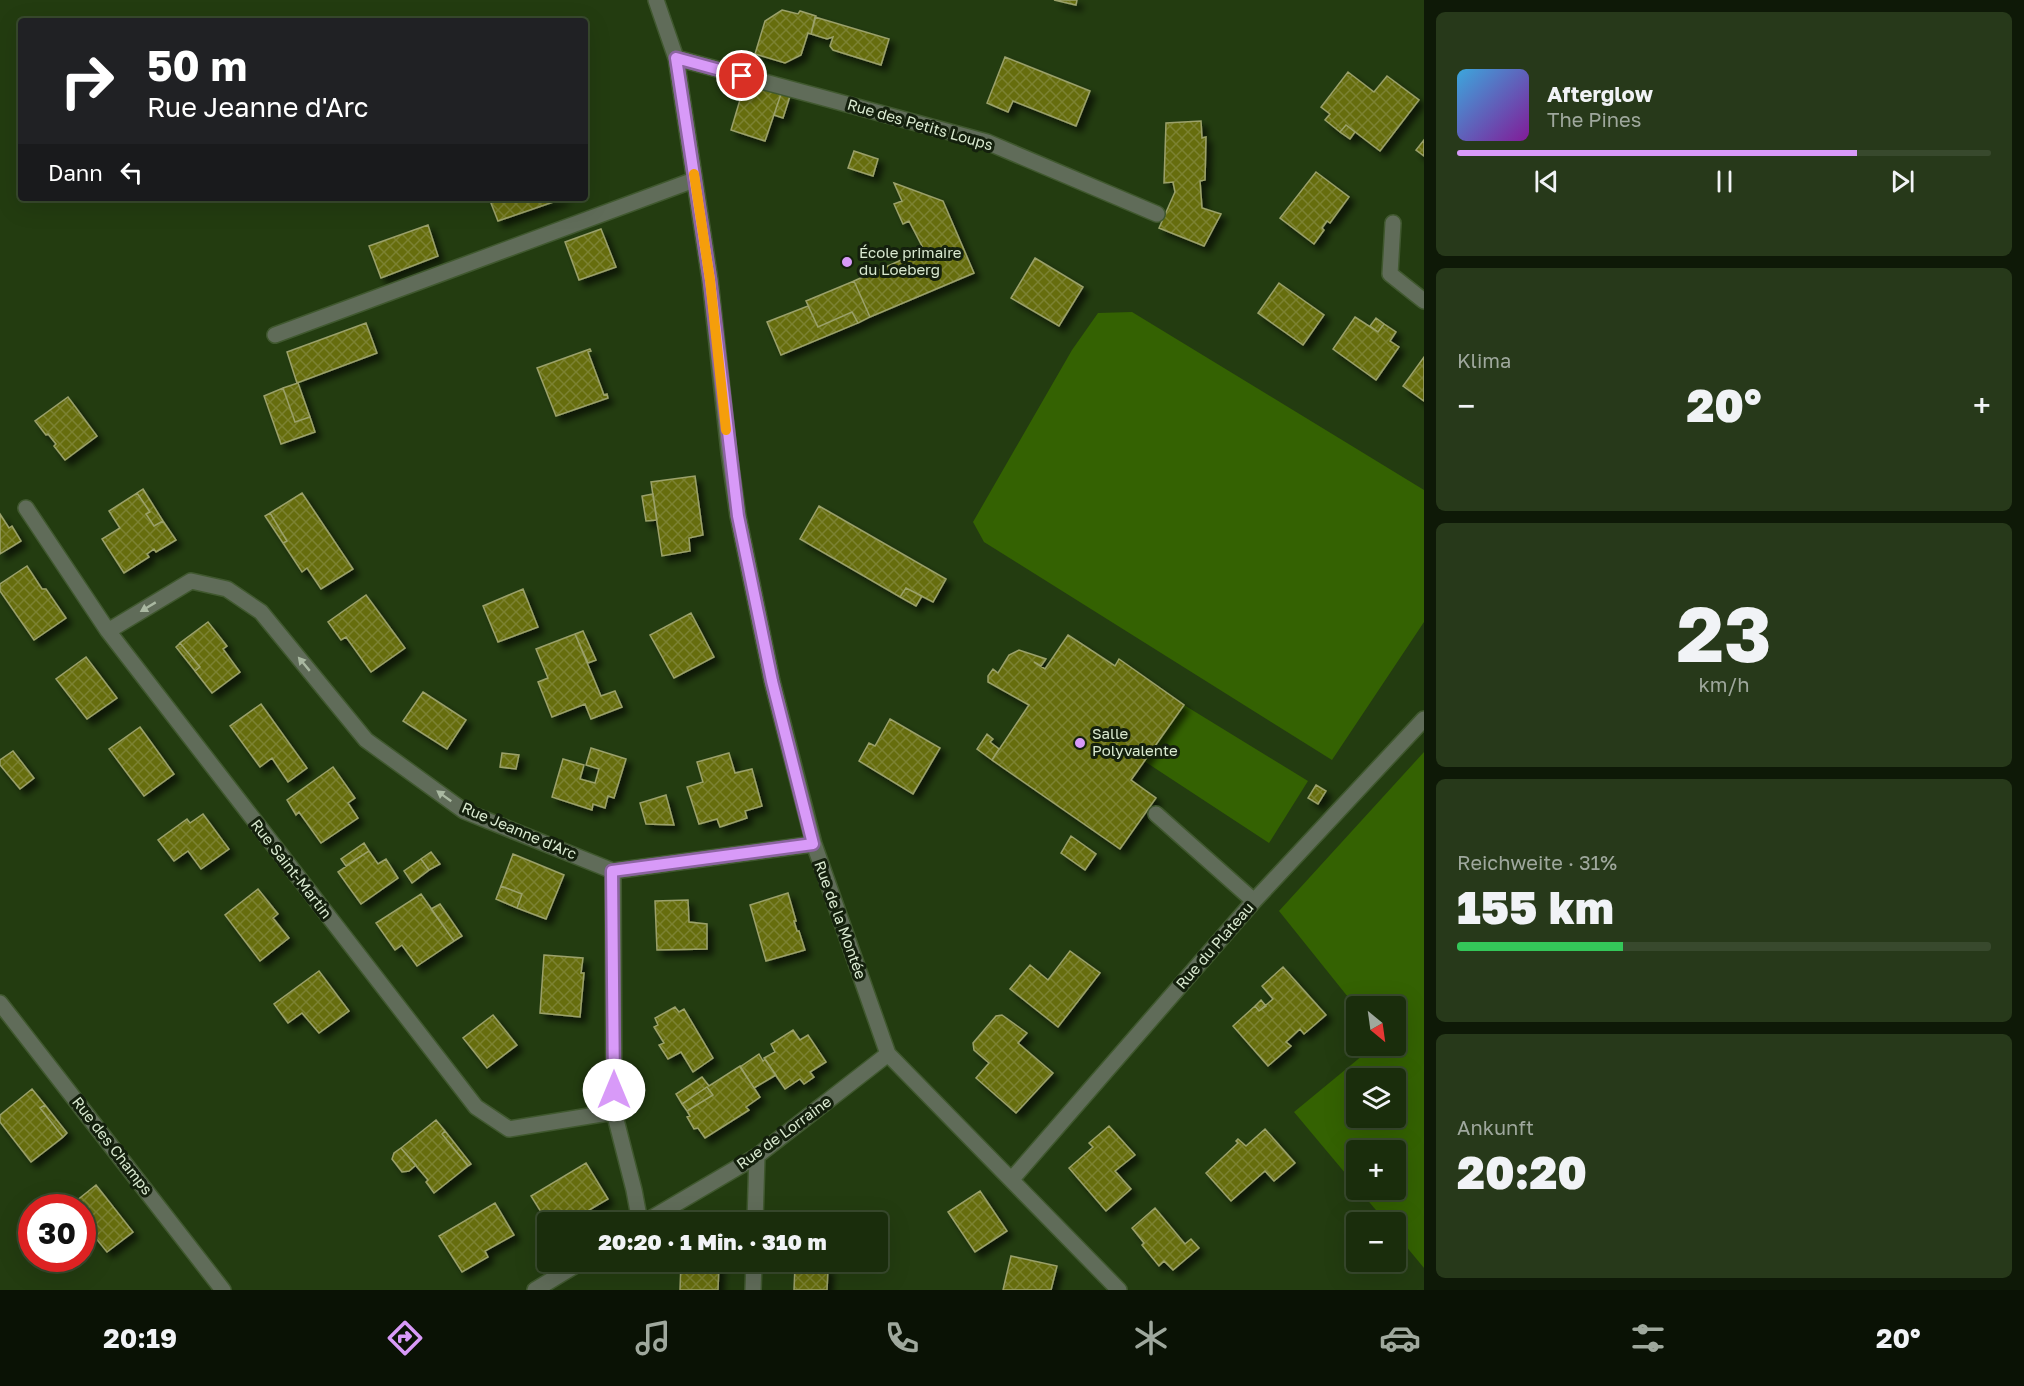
<!DOCTYPE html>
<html lang="de">
<head>
<meta charset="utf-8">
<style>
	body { margin:0; font-family:"Golos Text",sans-serif; background:#27391a; color:#f1f3f6; height:100vh; display:flex; flex-direction:column; font-size:22px; white-space:nowrap }
	* { box-sizing:border-box; margin:0 }
	p { font-size:20px; color:#9fa89d }
	.icon { flex:none; width:33px; height:33px; fill:none; stroke:currentColor; stroke-width:2; stroke-linecap:round; stroke-linejoin:round }
	.map { position:relative; flex:1; overflow:hidden }
	.details { display:flex; flex-direction:column; gap:12px; padding:12px; background:#0e1907; width:600px }
	.details>* { flex:none }
	.banner { position:absolute; left:18px; top:18px; width:570px; height:183px; border-radius:6px; box-shadow:0 6px 24px #0002,0 0 0 2px #38492d; background:#202124; color:#fff; overflow:hidden }
	.needle { width:39px; rotate:151deg }
	.tools { position:absolute; left:1346px; top:996px; display:grid; gap:12px }
	.tools a { display:grid; place-items:center; width:60px; height:60px; border-radius:6px; background:#1a2d0c; box-shadow:0 6px 24px #0002,0 0 0 2px #38492d; font-size:30px }
	.speed { position:absolute; left:18px; top:1194px; display:flex; gap:12px; font-size:30px; font-weight:700; text-align:center }
	.speed>* { display:grid; place-content:center; width:78px; height:78px; border-radius:50%; background:#1a2d0c; box-shadow:0 6px 24px #0002,0 0 0 2px #38492d; line-height:1 }
	.speed .limit { border:9px solid #d22; background:#fff; color:#111 }
	.pin { position:absolute; display:grid; place-items:center; width:51px; height:51px; color:#fff; margin:-26px; border:3px solid #fff; border-radius:50%; box-shadow:0 2px 6px #0007 }
	.me { position:absolute; width:66px; margin:-33px; rotate:0deg; stroke-linejoin:round; filter:drop-shadow(0 0 4px #0008) }
	.turn { display:flex; align-items:center; gap:21px; height:126px; padding:0 30px; font-size:27px }
	.turn .icon { width:78px; height:78px; stroke-width:2.5 }
	.turn b { display:block; font-size:42px; line-height:51px }
	.then { display:flex; align-items:center; height:57px; padding:0 30px; background:#0003; gap:12px; font-size:22px }
	.big { font-size:45px; font-weight:800; line-height:1.1 }
	.details .tile { flex:1; display:flex; flex-direction:column; justify-content:center; gap:9px; min-width:0; padding:0 21px; border-radius:9px; background:#27391a }
	.details .dial { align-items:center; gap:0 }
	.dial b { font-size:78px; line-height:1 }
	.song { display:flex; align-items:center; gap:18px }
	.cover { width:72px; height:72px; border-radius:9px; background:linear-gradient(135deg,hsl(200 70% 55%),hsl(290 70% 35%)) }
	.played { height:6px; border-radius:3px; background:linear-gradient(90deg,#d89af8 75%,#38492d 75%) }
	.keys { display:flex; justify-content:space-around; direction:ltr }
	.heat { display:flex; justify-content:space-between; align-items:center; font-size:33px; direction:ltr }
	.charge { height:9px; border-radius:4px; background:linear-gradient(90deg,#34c759 31%,#38492d 0) }
	.trip { position:absolute; left:537px; top:1212px; width:351px; height:60px; border-radius:6px; background:#1a2d0c; box-shadow:0 6px 24px #0002,0 0 0 2px #38492d; font-weight:800; line-height:60px; text-align:center }
	.tab-bar { display:flex; height:96px; justify-content:space-around; align-items:center; background:#0a1205; color:#9fa89d }
	.tab-bar .icon { width:42px; height:42px }
	.tab-bar .active { color:#d89af8 }
	.tab-bar b { font-size:27px; color:#f1f3f6 }
	main { display:flex; flex:1; min-height:0 }
	.map>svg:first-child { display:block }
	.grass { fill:#346202; fill-rule:evenodd }
	.building { fill:url(#building-cross-hatch); stroke:#9ba16b; stroke-width:1.5; filter:url(#shadow) }
	.lines { fill:none; stroke-linecap:round; stroke-linejoin:round }
	.minor-casing { stroke:#40582f; stroke-width:18 }
	.minor { stroke:#606c59; stroke-width:15 }
	.oneway { fill:#a9b8a1 }
	.route-casing { stroke:#8c64a1; stroke-width:15 }
	.route { stroke:#d89af8; stroke-width:10 }
	.slow { stroke:#f59e0b; stroke-width:10 }
	.poi-dot { fill:#d89af8; stroke:#14200d; stroke-width:2 }
	.labels { text-anchor:middle; stroke-width:6; stroke-linejoin:round; paint-order:stroke }
	.street-label { font-size:15px; fill:#daead1; stroke:#14200d }
	.poi-label { font-size:15px; fill:#daead1; stroke:#14200d; text-anchor:start }
</style>
</head>
<body>
<main>
<div class="map">
<svg width="1424" height="1290" viewBox="0 0 1424 1290">
	<defs>
		<pattern id="building-cross-hatch" width="8" height="8" patternUnits="userSpaceOnUse" patternTransform="scale(1.5)"><rect width="8" height="8" fill="#666d0e"/><path d="M0 0l8 8M0 8l8-8" fill="none" stroke="#7b8230"/></pattern>
		<filter id="shadow"><feDropShadow dx="5.5" dy="5.5" stdDeviation="3" flood-color="#0009"/></filter>
	</defs>
	<rect width="100%" height="100%" fill="#233c10"/>
	<path class="grass" d="M1132 312 1424 490V622L1332 760 984 542 973 522 1072 350 1098 313Z
		M1184 705 1308 781 1269 843 1144 761Z
		M1424 752V1268L1395 1233V1222H1386L1359 1190H1395V1150H1356V1186L1294 1112 1374 1046H1395V1006L1356 1007 1279 911ZM1356 1078H1395V1118H1356Z"/>
	<path class="building" d="M1054 0H1077L1076 5Z
		M782 10 798 14 800 11 816 16 811 34 808 33 801 55 785 63 755 54 765 21Z
		M815 17 889 39 881 65 833 50 830 46 833 37 827 39 811 34Z
		M1005 57 1090 91 1076 126 1013 101 1008 112 987 103Z
		M1348 72 1374 92 1387 76 1419 100 1380 151 1346 125 1340 132 1325 120 1330 114 1321 107Z
		M745 83 781 94 765 141 731 130Z
		M781 94 790 96 783 118 774 115Z
		M1201 121 1202 138 1206 137 1205 180 1200 181 1202 208 1221 214 1204 246 1159 228 1175 192 1173 182 1164 183 1166 123Z
		M1346 125 1355 132 1350 139 1340 132Z
		M1424 140V156L1416 150Z
		M854 151 878 159 873 176 848 168Z
		M1316 172 1349 197 1330 223 1327 221 1322 228 1324 230 1314 244 1280 218Z
		M894 183 943 201 974 273 870 317 854 281 924 250 909 221 903 224 894 204 902 201Z
		M489 198H565L498 221Z
		M428 225 438 256 381 278 369 246Z
		M601 229 616 267 579 280 565 242Z
		M1035 258 1083 287 1059 326 1011 298Z
		M854 281 870 317 858 323 852 312 818 327 806 301Z
		M1279 283 1324 315 1303 345 1258 313Z
		M808 306 818 327 852 312 858 323 781 355 767 322Z
		M1355 317 1378 332 1384 324 1396 332 1390 341 1399 347 1376 380 1333 349Z
		M1376 318 1384 324 1378 332 1370 326Z
		M366 323 377 353 297 383 287 352Z
		M590 349 591 351 588 352 604 395 607 394 608 398 556 416 537 368Z
		M1424 357V401L1403 386Z
		M298 383 310 417 295 422 283 388Z
		M283 388 295 422 310 417 315 432 281 444 264 396Z
		M68 397 97 436 65 460 54 446 56 444 48 434 46 435 35 421Z
		M695 476 703 535 689 538 690 551 662 556 651 482Z
		M143 489 163 521 154 526 146 514 150 512 137 493Z
		M137 493 150 512 146 514 154 526 163 521 176 540 156 552 154 549 147 554 149 557 124 573 102 539 120 528 109 511Z
		M302 493 353 569 321 589 307 568 302 572 283 543 287 541 270 513Z
		M653 494 657 520 646 521 642 496Z
		M819 506 946 579 933 602 906 588 900 597 800 539Z
		M270 513 287 541 283 543 265 516Z
		M0 514 9 528 12 526 21 541 0 554Z
		M27 566 42 589H46L66 618 34 640 0 591V584Z
		M906 588 922 596 916 606 900 597Z
		M523 589 538 627 498 642 483 606Z
		M366 595 405 648 371 672 346 637 341 640 328 622Z
		M691 613 714 657 674 678 650 635Z
		M208 622 227 646 223 649 240 672 212 693 195 671 200 667 180 643Z
		M583 631 596 660 588 663 575 634Z
		M575 634 601 696 615 691 622 707 591 719 585 704 552 717 538 682 548 678 536 649Z
		M1068 635 1115 666 1119 659 1184 705 1131 780 1156 798 1120 849 992 760 1029 705 988 682V676L993 669 998 673 1009 655 1019 650 1046 659 1041 666 1034 662 1045 669Z
		M180 643 200 667 195 671 176 647Z
		M86 657 117 698 87 719 56 679Z
		M423 692 466 720 447 749 403 721Z
		M261 704 307 768 288 782 272 758 260 767 230 726Z
		M890 719 940 748 913 794 859 761 869 743 875 746Z
		M140 727 174 774 144 796 109 749Z
		M987 734 993 739 990 742 999 749 992 760 977 749Z
		M591 748 626 759 614 798 608 796 605 808 593 804 592 810 552 797 563 759 584 765 580 779 595 783 599 769 586 765Z
		M13 751 34 778 20 789 0 765V760Z
		M502 753 519 755 516 769 500 767Z
		M729 753 735 773 752 769 762 806 745 811 747 818 720 827 717 819 699 824 687 787 703 782 697 762Z
		M333 767 355 798 348 803 358 818 321 843 299 812 296 815 287 800Z
		M1316 785 1326 791 1318 804 1308 798Z
		M666 795 674 825 646 824 640 803Z
		M203 814 229 849 201 869 188 851 174 861 158 840 187 819 190 823Z
		M1071 836 1096 854 1085 870 1061 853Z
		M364 843 369 851 346 866 341 859Z
		M369 851 378 864 386 859 398 878 361 904 338 872Z
		M431 852 440 864 429 870 421 859Z
		M513 854 564 875 546 919 517 908 522 894 501 886Z
		M421 859 429 870 412 883 404 871Z
		M501 886 522 894 517 908 496 899Z
		M258 889 278 914 273 918 289 938 260 961 225 915Z
		M788 893 796 921H794L797 931H799L805 950 766 961 750 905Z
		M421 894 454 941 417 966 402 945 395 950 376 923Z
		M688 900 689 922 707 924V949L657 950 655 901Z
		M440 904 462 936 454 941 431 909Z
		M1070 951 1100 973 1058 1027 1010 989 1030 965 1048 980Z
		M544 955 583 958 581 973H584L580 1017 540 1013Z
		M1283 967 1326 1015 1304 1034 1300 1029 1286 1042 1291 1046 1268 1066 1233 1026 1255 1006 1259 1011 1273 999 1262 986Z
		M319 971 349 1011 319 1033 302 1013 288 1023 274 1004Z
		M1261 1000 1266 1006 1259 1011 1255 1006Z
		M675 1007 679 1012 684 1009 713 1058 693 1072 681 1052 668 1059 659 1045 664 1043 654 1027 658 1025 655 1018Z
		M493 1015 517 1045 487 1068 463 1038Z
		M1002 1015 1027 1033 1018 1043 1053 1073 1016 1113 976 1078 989 1063 974 1050 973 1043 996 1016Z
		M793 1030 800 1040 808 1035 826 1062 810 1072 814 1077 804 1084 800 1079 785 1089 764 1058 775 1052 771 1044Z
		M759 1054 763 1061 765 1059 776 1075 754 1088 740 1067Z
		M740 1066 760 1097 746 1107 749 1110 705 1138 698 1128 694 1129 687 1117 690 1116 687 1111 713 1095 707 1087 682 1104 676 1094 702 1077 709 1086Z
		M707 1087 713 1095 687 1111 682 1104Z
		M32 1089 45 1105 40 1108 63 1137 31 1162 0 1122V1115Z
		M45 1105 67 1133 63 1137 40 1108Z
		M436 1120 445 1131 442 1134 468 1166 434 1193 426 1182 428 1180 401 1148Z
		M1109 1126 1135 1155 1115 1171 1131 1189 1106 1211 1069 1168 1093 1147 1089 1143Z
		M1265 1129 1295 1163 1274 1181 1265 1171 1231 1201 1206 1173 1238 1143 1236 1141 1238 1139 1246 1146Z
		M445 1131 471 1164 468 1166 442 1134Z
		M401 1148 416 1165 409 1171 402 1172 392 1159 394 1153Z
		M586 1163 608 1199 569 1222 548 1223 531 1196Z
		M96 1185 133 1232 107 1252 82 1221V1208H71L70 1206Z
		M980 1191 1007 1231 975 1252 948 1212Z
		M495 1203 514 1235 485 1251 488 1257 462 1272 439 1236Z
		M1155 1208 1185 1244 1191 1239 1199 1248 1173 1270 1164 1261 1159 1266 1142 1245 1144 1243 1132 1228Z
		M1011 1256 1057 1266 1051 1290H1003Z
		M681 1262H719L718 1290H680Z
		M795 1266 828 1268 827 1290H794Z"/>
	<g class="lines">
		<defs>
			<path id="minor" d="M656 0 676 58 710 280 729 453 738 516 772 681 814 844 888 1054 1119 1290
				M676 58 987 142 1157 214
				M1393 223 1390 274 1424 301
				M275 335 694 180
				M26 508 108 631 476 1107 509 1129 614 1112
				M108 631 191 581 227 589 261 612 366 740 464 811 613 871 814 844
				M1156 814 1254 901
				M613 871 614 1112 634 1190 640 1222
				M0 1003 223 1290
				M1012 1179 1254 901 1424 719
				M645 1222 757 1156 888 1054
				M755 1222 757 1156
				M535 1290 581 1262
				M753 1290 754 1262"/>
		</defs>
		<use href="#minor" class="minor-casing"/>
		<use href="#minor" class="minor"/>
	</g>
	<defs><path id="oneway-solid" d="M-6-.8H1V-3.2L6.5 0L1 3.2V.8H-6Z" transform="scale(1.5)"/></defs>
	<g class="oneway">
		<use href="#oneway-solid" transform="translate(148 607) rotate(149)"/>
		<use href="#oneway-solid" transform="translate(304 664) rotate(-130)"/>
		<use href="#oneway-solid" transform="translate(444 796) rotate(-144)"/>
	</g>
	<g class="lines">
		<defs>
			<path id="route" d="M614 1090 612 871 813 844 772 681 738 516 710 280 676 58 742 76"/>
		</defs>
		<use href="#route" class="route-casing"/>
		<use href="#route" class="route"/>
		<path class="slow" d="M694 174 710 280 726 430"/>
	</g>
	<g class="poi-dot">
		<circle cx="847" cy="262" r="6"/>
		<circle cx="1080" cy="743" r="6"/>
	</g>
	<g class="labels">
		<g class="street-label">
			<text transform="translate(920 125) rotate(16)" y="5">Rue des Petits Loups</text>
			<text transform="translate(519 831) rotate(23)" y="5">Rue Jeanne d'Arc</text>
			<text transform="translate(291 869) rotate(52)" y="5">Rue Saint-Martin</text>
			<text transform="translate(840 920) rotate(70)" y="5">Rue de la Montée</text>
			<text transform="translate(1215 946) rotate(-49)" y="5">Rue du Plateau</text>
			<text transform="translate(784 1133) rotate(-36)" y="5">Rue de Lorraine</text>
			<text transform="translate(112 1146) rotate(52)" y="5">Rue des Champs</text>
		</g>
		<g class="poi-label">
			<text x="859" y="258">École primaire<tspan x="859" dy="17">du Loeberg</tspan></text>
			<text x="1092" y="739">Salle<tspan x="1092" dy="17">Polyvalente</tspan></text>
		</g>
	</g>
</svg>
<div class="tools">
<a><svg class="needle" viewBox="-14 -14 28 28"><path d="M0-13l5 13h-10z" fill="#e53935"/><path d="M0 13l5-13h-10z" fill="#9fa89d"/></svg></a>
<a><svg class="icon" aria-label="layers" viewBox="0 0 24 24"><path d="M12 4l9 5-9 5-9-5zM3 14l9 5 9-5"/></svg></a>
<a>+</a>
<a>−</a>
</div>
<div class="speed"><div class="limit">30</div></div>
<div class="pin" style="left:742px;top:76px;background:#d93025"><svg class="icon" aria-label="arrive" viewBox="0 0 24 24"><path d="M6 21V4h12l-3 4 3 4H6"/></svg></div>
<svg class="me" style="left:614px;top:1090px" viewBox="-20 -20 40 40"><circle r="19" fill="#fff"/><path d="M0-13L10 11 0 6-10 11z" fill="#d89af8"/></svg>
<div class="trip">20:20 · 1 Min. · 310 m</div>
<div class="banner">
<div class="turn"><svg class="icon" aria-label="right" viewBox="0 0 24 24"><path d="M7 20v-9h11M14 6l5 5-5 5"/></svg><div><b>50 m</b>Rue Jeanne d'Arc</div></div>
<div class="then">Dann<svg class="icon" aria-label="left" viewBox="0 0 24 24"><path d="M17 20v-9H6M10 6l-5 5 5 5"/></svg></div>
</div>
</div>
<section class="details">
<div class="tile">
<div class="song"><i class="cover"></i><div><b>Afterglow</b><p>The Pines</p></div></div>
<div class="played"></div>
<div class="keys"><svg class="icon" aria-label="previous" viewBox="0 0 24 24"><path d="M18 5L8 12l10 7zM5 5v14"/></svg><svg class="icon" aria-label="pause" viewBox="0 0 24 24"><path d="M8 5v14M16 5v14"/></svg><svg class="icon" aria-label="next" viewBox="0 0 24 24"><path d="M6 5l10 7-10 7zM19 5v14"/></svg></div>
</div>
<div class="tile"><p>Klima</p>
<div class="heat"><a>−</a><b class="big">20°</b><a>+</a></div>
</div>
<div class="tile dial"><b>23</b><p>km/h</p></div>
<div class="tile"><p>Reichweite · 31%</p><b class="big">155 km</b><div class="charge"></div></div>
<div class="tile"><p>Ankunft</p><b class="big">20:20</b></div>
</section>
</main>
<nav class="tab-bar">
<b>20:19</b>
<svg class="icon active" aria-label="directions" viewBox="0 0 24 24"><path d="M12 3l9 9-9 9-9-9zM9 14v-3h6M13 9l2 2-2 2"/></svg>
<svg class="icon" aria-label="music" viewBox="0 0 24 24"><path d="M9 18V5l10-2v13"/><circle cx="6" cy="18" r="3"/><circle cx="16" cy="16" r="3"/></svg>
<svg class="icon" aria-label="phone" viewBox="0 0 24 24"><path d="M5 4h4l2 5-3 2q2 4 5 5l2-3 5 2v4C11 20 4 13 5 4z"/></svg>
<svg class="icon" aria-label="climate" viewBox="0 0 24 24"><path d="M12 3v18M4 7l16 10M4 17L20 7"/></svg>
<svg class="icon" aria-label="car" viewBox="0 0 24 24"><path d="M5 17H2v-5l4-1 3-4h7l3 4 3 1v5h-3M9 17h6M6 11h13"/><circle cx="7" cy="17" r="2"/><circle cx="17" cy="17" r="2"/></svg>
<svg class="icon" aria-label="filters" viewBox="0 0 24 24"><path d="M4 7h16M4 17h16"/><circle cx="9" cy="7" r="2"/><circle cx="15" cy="17" r="2"/></svg>
<b>20°</b>
</nav>
</body>
</html>
